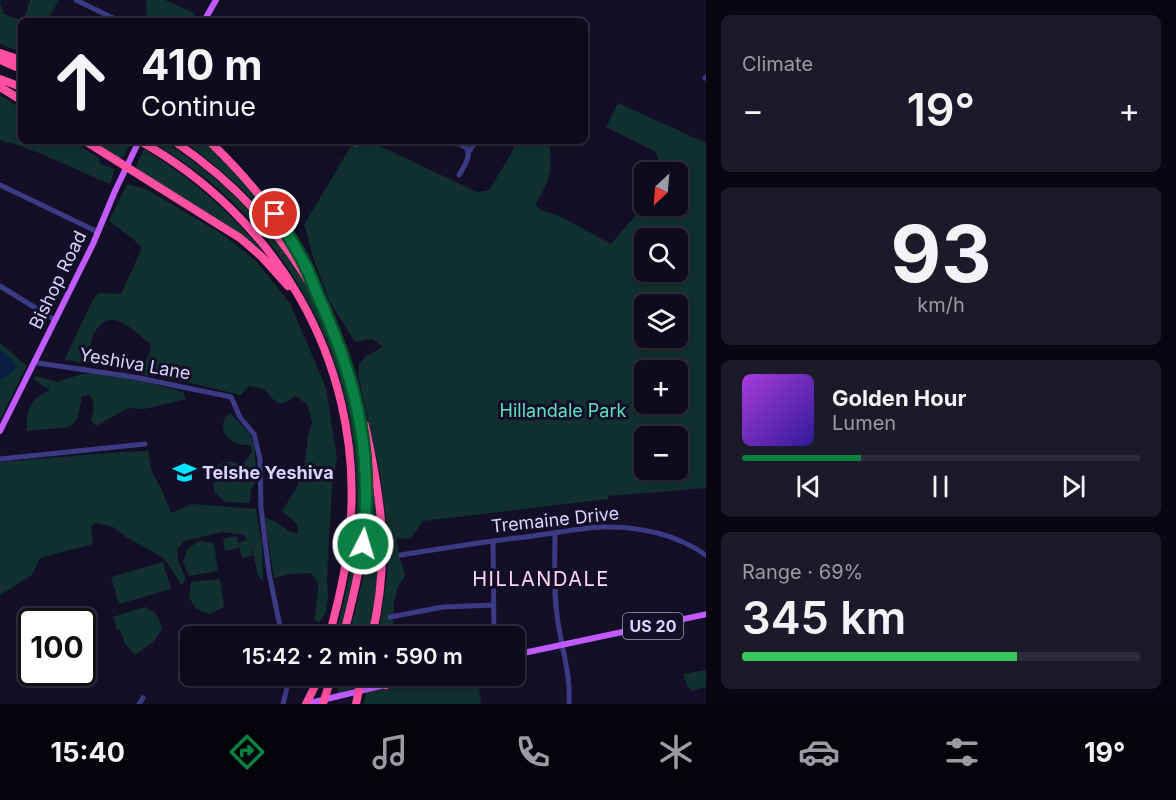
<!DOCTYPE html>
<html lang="en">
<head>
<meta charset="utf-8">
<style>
	body { margin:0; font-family:Inter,sans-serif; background:#1c1929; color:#f1f3f6; height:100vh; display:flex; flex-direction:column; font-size:22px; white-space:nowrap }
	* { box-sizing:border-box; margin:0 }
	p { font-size:20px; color:#9b9ba3 }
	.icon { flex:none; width:33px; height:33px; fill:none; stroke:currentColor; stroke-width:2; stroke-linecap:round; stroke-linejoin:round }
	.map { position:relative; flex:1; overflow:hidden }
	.side { display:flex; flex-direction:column; gap:15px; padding:15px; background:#08060f; width:470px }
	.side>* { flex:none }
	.guide { position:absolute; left:18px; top:18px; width:570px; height:126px; border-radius:9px; box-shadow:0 3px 9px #0003,0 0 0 2px #2e2b3b; background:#0e0b1c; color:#f1f3f6; overflow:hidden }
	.needle { width:39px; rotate:206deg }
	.buttons { position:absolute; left:634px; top:162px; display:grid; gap:12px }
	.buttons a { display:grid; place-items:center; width:54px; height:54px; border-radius:9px; background:#0e0b1c; box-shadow:0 3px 9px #0003,0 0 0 2px #2e2b3b; font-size:30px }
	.speed { position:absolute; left:18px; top:608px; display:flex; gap:12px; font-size:30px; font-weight:700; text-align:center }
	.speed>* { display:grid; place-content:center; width:78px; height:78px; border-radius:50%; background:#0e0b1c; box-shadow:0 3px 9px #0003,0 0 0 2px #2e2b3b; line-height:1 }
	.speed .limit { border:3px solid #111; border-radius:9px; background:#fff; color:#111 }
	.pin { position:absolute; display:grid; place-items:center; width:51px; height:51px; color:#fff; margin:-26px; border:3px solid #fff; border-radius:50%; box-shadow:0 2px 6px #0007 }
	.me { position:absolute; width:66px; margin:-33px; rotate:5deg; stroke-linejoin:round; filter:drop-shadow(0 0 4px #0008) }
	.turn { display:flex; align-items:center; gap:21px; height:126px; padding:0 24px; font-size:27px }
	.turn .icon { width:78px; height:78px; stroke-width:2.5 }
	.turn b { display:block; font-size:42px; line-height:51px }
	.big { font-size:45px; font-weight:600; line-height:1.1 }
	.side .widget { flex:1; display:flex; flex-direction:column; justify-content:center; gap:9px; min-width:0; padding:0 21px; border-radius:9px; background:#1c1929 }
	.side .dial { align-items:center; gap:0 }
	.dial b { font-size:78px; line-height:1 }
	.song { display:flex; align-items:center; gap:18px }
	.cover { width:72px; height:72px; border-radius:9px; background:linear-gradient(135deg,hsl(280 70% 55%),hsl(250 70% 35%)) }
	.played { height:6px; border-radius:3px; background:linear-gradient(90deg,#0b8043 30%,#2e2b3b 30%) }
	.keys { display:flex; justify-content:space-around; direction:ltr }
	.heat { display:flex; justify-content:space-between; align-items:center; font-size:33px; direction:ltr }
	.charge { height:9px; border-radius:4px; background:linear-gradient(90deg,#34c759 69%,#2e2b3b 0) }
	.trip { position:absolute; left:180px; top:626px; width:345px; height:60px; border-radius:9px; background:#0e0b1c; box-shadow:0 3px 9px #0003,0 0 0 2px #2e2b3b; font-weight:600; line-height:60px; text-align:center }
	.menu { display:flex; height:96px; justify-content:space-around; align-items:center; background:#06040b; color:#9b9ba3 }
	.menu .icon { width:42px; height:42px }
	.menu .active { color:#0b8043 }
	.menu b { font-size:27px; color:#f1f3f6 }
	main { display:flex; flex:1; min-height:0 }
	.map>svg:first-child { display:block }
	.green { fill:#12302f; fill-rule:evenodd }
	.water { fill:#0a1f44 }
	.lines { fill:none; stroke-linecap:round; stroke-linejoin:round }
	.minor { stroke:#3d3a85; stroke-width:5 }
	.major { stroke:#c25bff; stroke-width:6 }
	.highway { stroke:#ff4fa3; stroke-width:8 }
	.highway-bridge { stroke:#ff4fa3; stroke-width:8 }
	.route-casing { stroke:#07532c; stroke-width:15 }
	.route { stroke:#0b8043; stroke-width:10 }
	.labels { text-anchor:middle; stroke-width:6; stroke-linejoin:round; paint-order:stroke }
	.shield { fill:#130f26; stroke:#9e99be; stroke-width:1.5 }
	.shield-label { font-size:16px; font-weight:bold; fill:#d9d4ff }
	.street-label { font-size:18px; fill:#d9d4ff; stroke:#130f26 }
	.park-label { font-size:18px; fill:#5fe0c0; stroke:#130f26 }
	.poi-label { font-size:18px; font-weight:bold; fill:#d9d4ff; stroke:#130f26; text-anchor:start }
	.neighbourhood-label { font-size:20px; letter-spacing:1.5px; fill:#ffd6f0; stroke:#130f26 }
</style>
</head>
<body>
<main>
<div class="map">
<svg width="707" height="704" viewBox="0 0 707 704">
	<rect width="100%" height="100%" fill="#130f26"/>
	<path class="green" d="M0 0H1L0 3 4 14 23 21 30 0H59L47 21H21V52L0 44Z
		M147 0H165L196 14 188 21H148L147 19 146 3Z
		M0 95 21 108V141H72L99 158 100 164 115 169 110 184C74 169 38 150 0 140Z
		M618 103 706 143V488L608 496V499L423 521 411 538 397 539 400 560 405 573 404 577 397 589 394 602 393 625 391 636H378L387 577 389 543 380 473 359 379V364L366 356 383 347 372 339 355 342 330 302 315 263 304 225 354 141H369L477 192 489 190 511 154 516 141H549C553 169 550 181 535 205 542 212 552 213 561 217 578 226 595 235 611 244L645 204V206H678V172H660L656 152 606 127ZM645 238H678V272H645ZM645 304H678V338H645ZM645 370H678V404H645ZM645 436H678V470H645Z
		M90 141H129L131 143 124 156 119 159Z
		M151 141C155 141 161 140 164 142 168 143 172 147 176 149 194 161 210 174 226 188 318 267 367 395 361 515 360 555 350 597 339 636H335C344 602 352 568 355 534 367 401 315 272 214 185 194 169 173 155 151 141Z
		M183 141H204L244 181 280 228 277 227C249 194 218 166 183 141Z
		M144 149C192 179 229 210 265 254L264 255 138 171 136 166Z
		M127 184 146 189 222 234 255 260 290 303 326 388 337 458 332 487 327 578 328 597 326 612 320 622 314 621 318 591 317 581 311 573 289 574 274 578 265 518C278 520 286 533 298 533L297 524 282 511 297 487 305 463 308 436 312 422 307 404 295 396C279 409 275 402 264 389L249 386 241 395 186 382 138 374 150 353 151 345C134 331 111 304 94 333 91 338 91 345 89 351 88 355 85 360 84 364L65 359 92 301 98 293 121 294 142 248 133 239 109 221Z
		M0 343 27 366 0 420Z
		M98 373 151 383 183 392 186 399 144 409 128 408 96 426 91 420C94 410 95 404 90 395L82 396 78 418 70 427 27 431C26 410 30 398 50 390L39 383 33 379 35 376 57 382 82 374Z
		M230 413 250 434 255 448V458L258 476 251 490 250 503 225 502 214 492 213 469C222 459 231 462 243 464L252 452 250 445C246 445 240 445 236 443 222 437 218 423 230 413Z
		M148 451 152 472 162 490 171 513 192 504 256 509 262 543 263 581 258 575 251 544 252 556 242 558 240 548 225 551 223 539 237 536 239 544 240 542 247 540 243 535 222 532 184 541 177 549 178 559 186 580 181 585 168 564 162 557 126 537 113 527 96 523 91 526 93 544 40 558 32 575 0 595V462L122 452Z
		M370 468 380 533 377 600 369 636H349L364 573 370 535Z
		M199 541 214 543 218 571 189 576 183 562 187 549Z
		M163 562 171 589 119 604 111 577Z
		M220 579 224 607 210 614 196 609 189 597 191 582Z
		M147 607 148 609C158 612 160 621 162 629L155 640 135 655 126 645 119 629 117 630 113 617 141 608Z
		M706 670V687L691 691 687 685 683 674Z
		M338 675H360L357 687 338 693V689L335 685Z
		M426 675H478L481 704H364L366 690Z"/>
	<path class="water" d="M2 351 9 356 17 367 8 376 2 379 0 378V352Z"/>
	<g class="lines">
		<path class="minor" d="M76 0 119 21
			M206 19 215 21
			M705 78 707 76
			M348 141 357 145
			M446 141C451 144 455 143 461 145 476 149 464 167 459 175
			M469 152 476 141
			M0 185 98 232
			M0 286 55 320
			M34 361 38 363 134 377 231 397 240 417 254 434 260 459 261 508 269 573 282 636
			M0 459 145 444
			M555 533C555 562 553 593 558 622 562 649 571 676 569 704
			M493 541 494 636
			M401 555C445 548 489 541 533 536 556 533 579 528 602 527 638 526 677 534 707 556
			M390 617 443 607 493 605
			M139 704 143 698
			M283 704 290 675"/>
		<path class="major" d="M204 21 216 0
			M0 431 93 244 115 191 139 141
			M514 655 707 614
			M306 704 426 675"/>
		<path class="highway" d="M0 53 21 60
			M0 60 21 69
			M0 79 21 87
			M0 87 21 100
			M85 141 240 238 262 257 288 286
			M140 141C276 217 360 359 351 516 349 557 340 597 329 636
			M174 141C296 224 369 352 366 502 365 548 355 592 343 636
			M209 141C249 179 283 220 307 270
			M365 425C382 501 390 558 372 636
			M371 675 386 685
			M356 704 362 675"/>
		<path class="highway-bridge" d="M306 704 316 684
			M323 704 330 681"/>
	</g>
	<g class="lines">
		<defs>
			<path id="route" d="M275 214C286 232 298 250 307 269 313 282 317 295 323 307 358 387 373 457 363 544"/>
		</defs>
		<use href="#route" class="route-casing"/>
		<use href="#route" class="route"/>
	</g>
	<defs>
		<symbol id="school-bare" viewBox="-9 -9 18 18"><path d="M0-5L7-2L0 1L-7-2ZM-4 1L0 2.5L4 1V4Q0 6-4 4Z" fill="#00e5ff" stroke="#130f26" stroke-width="2.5" paint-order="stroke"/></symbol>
	</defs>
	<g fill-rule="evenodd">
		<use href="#school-bare" x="168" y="456" width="33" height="33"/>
	</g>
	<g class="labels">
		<rect class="shield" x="623" y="613" width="60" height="26" rx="4.5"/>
		<g class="shield-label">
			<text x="653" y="632">US 20</text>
		</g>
		<g class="street-label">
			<text transform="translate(58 280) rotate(-64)" y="6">Bishop Road</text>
			<text transform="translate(135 364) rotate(10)" y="6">Yeshiva Lane</text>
			<text transform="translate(555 520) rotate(-6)" y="6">Tremaine Drive</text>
		</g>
		<g class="park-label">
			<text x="563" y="417">Hillandale Park</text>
		</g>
		<g class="poi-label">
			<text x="202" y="479">Telshe Yeshiva</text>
		</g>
		<g class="neighbourhood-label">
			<text x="541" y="586">HILLANDALE</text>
		</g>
	</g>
</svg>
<div class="buttons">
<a><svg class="needle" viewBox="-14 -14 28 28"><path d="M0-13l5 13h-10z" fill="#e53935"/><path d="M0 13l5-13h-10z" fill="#9b9ba3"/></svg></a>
<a><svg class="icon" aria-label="search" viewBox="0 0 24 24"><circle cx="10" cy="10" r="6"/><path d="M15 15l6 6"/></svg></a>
<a><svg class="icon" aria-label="layers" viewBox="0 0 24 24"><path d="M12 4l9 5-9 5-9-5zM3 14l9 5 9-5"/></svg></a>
<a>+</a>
<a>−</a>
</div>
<div class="speed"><div class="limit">100</div></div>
<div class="pin" style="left:275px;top:214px;background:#d93025"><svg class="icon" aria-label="arrive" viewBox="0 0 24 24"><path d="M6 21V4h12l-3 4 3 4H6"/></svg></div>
<svg class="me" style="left:363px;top:544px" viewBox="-20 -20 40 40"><circle r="17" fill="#0b8043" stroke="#fff" stroke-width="3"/><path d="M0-11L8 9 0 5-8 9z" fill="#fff"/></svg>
<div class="trip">15:42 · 2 min · 590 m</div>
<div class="guide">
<div class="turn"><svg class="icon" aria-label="ahead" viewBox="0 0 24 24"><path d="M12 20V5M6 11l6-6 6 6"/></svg><div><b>410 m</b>Continue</div></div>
</div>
</div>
<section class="side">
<div class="widget"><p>Climate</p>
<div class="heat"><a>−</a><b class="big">19°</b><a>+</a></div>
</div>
<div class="widget dial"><b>93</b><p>km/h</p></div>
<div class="widget">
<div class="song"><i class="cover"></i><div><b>Golden Hour</b><p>Lumen</p></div></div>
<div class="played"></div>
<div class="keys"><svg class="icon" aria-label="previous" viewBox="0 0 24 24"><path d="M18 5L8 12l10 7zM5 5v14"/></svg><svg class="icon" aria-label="pause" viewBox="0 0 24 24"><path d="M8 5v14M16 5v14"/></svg><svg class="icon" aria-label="next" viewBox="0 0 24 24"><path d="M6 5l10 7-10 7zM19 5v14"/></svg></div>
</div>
<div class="widget"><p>Range · 69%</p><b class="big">345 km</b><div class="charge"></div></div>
</section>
</main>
<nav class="menu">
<b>15:40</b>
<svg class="icon active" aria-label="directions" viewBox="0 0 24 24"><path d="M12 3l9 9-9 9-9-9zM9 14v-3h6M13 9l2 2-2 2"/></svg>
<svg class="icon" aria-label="music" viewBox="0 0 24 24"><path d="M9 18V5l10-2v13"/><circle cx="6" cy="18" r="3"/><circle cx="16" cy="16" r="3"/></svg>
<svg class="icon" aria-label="phone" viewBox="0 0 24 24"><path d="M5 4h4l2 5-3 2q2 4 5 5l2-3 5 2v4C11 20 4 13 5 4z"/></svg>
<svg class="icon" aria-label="climate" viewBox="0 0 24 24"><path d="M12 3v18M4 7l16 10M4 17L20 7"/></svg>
<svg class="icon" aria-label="car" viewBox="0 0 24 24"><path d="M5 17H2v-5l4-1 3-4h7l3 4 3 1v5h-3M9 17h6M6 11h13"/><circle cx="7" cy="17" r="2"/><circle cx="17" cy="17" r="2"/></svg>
<svg class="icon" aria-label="filters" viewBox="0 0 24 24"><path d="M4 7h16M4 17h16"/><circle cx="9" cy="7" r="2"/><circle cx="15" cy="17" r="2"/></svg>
<b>19°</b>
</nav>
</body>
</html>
